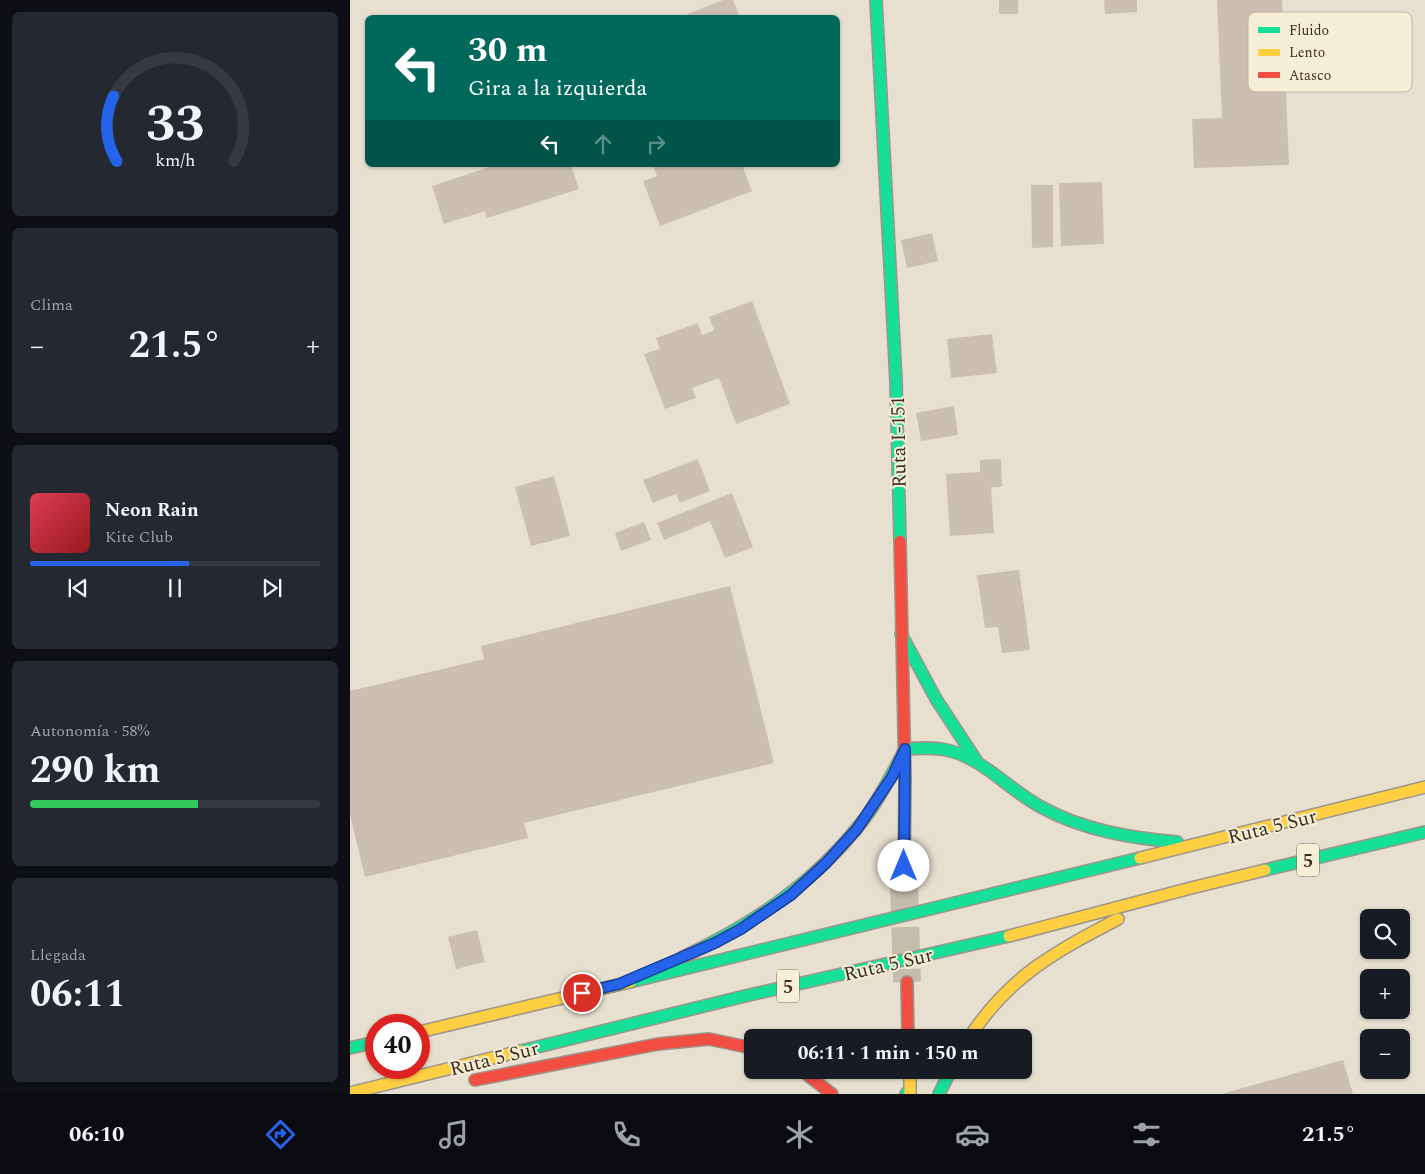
<!DOCTYPE html>
<html lang="es">
<head>
<meta charset="utf-8">
<style>
	body { margin:0; font-family:Spectral,serif; background:#242831; color:#f1f3f6; height:100vh; display:flex; flex-direction:column; font-size:19px; white-space:nowrap }
	* { box-sizing:border-box; margin:0 }
	p { font-size:16px; color:#9ea1a6 }
	.icon { flex:none; width:28px; height:28px; fill:none; stroke:currentColor; stroke-width:2; stroke-linecap:round; stroke-linejoin:round }
	.map { position:relative; flex:1; overflow:hidden }
	.drawer { display:flex; flex-direction:column; gap:12px; padding:12px; background:#0d0f14; width:350px }
	.drawer>* { flex:none }
	.guide { position:absolute; left:15px; top:15px; width:475px; height:152px; border-radius:8px; box-shadow:0 1px 4px #0004; background:#00695c; color:#fff; overflow:hidden }
	.tools { position:absolute; left:1010px; top:909px; display:grid; gap:10px }
	.tools a { display:grid; place-items:center; width:50px; height:50px; border-radius:8px; background:#171b24; box-shadow:0 1px 4px #0004; font-size:25px }
	.speed { position:absolute; left:15px; top:1014px; display:flex; gap:10px; font-size:25px; font-weight:700; text-align:center }
	.speed>* { display:grid; place-content:center; width:65px; height:65px; border-radius:50%; background:#171b24; box-shadow:0 1px 4px #0004; line-height:1 }
	.speed .limit { border:8px solid #d22; background:#fff; color:#111 }
	.pin { position:absolute; display:grid; place-items:center; width:42px; height:42px; color:#fff; margin:-21px; border:2px solid #fff; border-radius:50%; box-shadow:0 1px 5px #0007 }
	.me { position:absolute; width:55px; margin:-28px; rotate:0deg; stroke-linejoin:round; filter:drop-shadow(0 0 4px #0008) }
	.turn { display:flex; align-items:center; gap:18px; height:105px; padding:0 20px; font-size:22px }
	.turn .icon { width:65px; height:65px; stroke-width:2.5 }
	.turn b { display:block; font-size:35px; line-height:42px }
	.lanes { display:flex; align-items:center; height:48px; padding:0 20px; background:#0003; justify-content:center; gap:25px; direction:ltr }
	.lanes .off { opacity:.35 }
	.big { font-size:38px; font-weight:700; line-height:1.1 }
	.drawer .card { flex:1; display:flex; flex-direction:column; justify-content:center; gap:8px; min-width:0; padding:0 18px; border-radius:8px; background:#242831 }
	.drawer .dial { align-items:center; gap:0 }
	.dial svg { height:130px; overflow:visible; fill:none; stroke:#363941; stroke-width:7; stroke-linecap:round; text-anchor:middle }
	.dial text { fill:#f1f3f6; stroke:none }
	.song { display:flex; align-items:center; gap:15px }
	.cover { width:60px; height:60px; border-radius:8px; background:linear-gradient(135deg,hsl(350 70% 55%),hsl(0 70% 35%)) }
	.played { height:5px; border-radius:2px; background:linear-gradient(90deg,#2563eb 55%,#363941 55%) }
	.keys { display:flex; justify-content:space-around; direction:ltr }
	.heat { display:flex; justify-content:space-between; align-items:center; font-size:28px; direction:ltr }
	.charge { height:8px; border-radius:4px; background:linear-gradient(90deg,#34c759 58%,#363941 0) }
	.trip { position:absolute; left:394px; top:1029px; width:288px; height:50px; border-radius:8px; background:#171b24; box-shadow:0 1px 4px #0004; font-weight:700; line-height:50px; text-align:center }
	.tab-bar { display:flex; height:80px; justify-content:space-around; align-items:center; background:#090b0e; color:#9ea1a6 }
	.tab-bar .icon { width:35px; height:35px }
	.tab-bar .selected { color:#2563eb }
	.tab-bar b { font-size:22px; color:#f1f3f6 }
	main { display:flex; flex:1; min-height:0 }
	.map>svg:first-child { display:block }
	.building { fill:#cbbfb2 }
	.lines { fill:none; stroke-linecap:round; stroke-linejoin:round }
	.secondary-tunnel { stroke:#c5bcae; stroke-width:28; stroke-dasharray:28 14; stroke-linecap:butt }
	.fast-casing { stroke:#9c958a; stroke-width:14 }
	.slow-casing { stroke:#9c958a; stroke-width:14 }
	.jam-casing { stroke:#9c958a; stroke-width:14 }
	.fast { stroke:#16e098; stroke-width:11 }
	.slow { stroke:#ffcf43; stroke-width:11 }
	.jam { stroke:#f24e42; stroke-width:11 }
	.route-casing { stroke:#184099; stroke-width:12 }
	.route { stroke:#2563eb; stroke-width:9 }
	.labels { text-anchor:middle; stroke-width:4; stroke-linejoin:round; paint-order:stroke }
	.shield { fill:#f7eed8; stroke:#756857; stroke-width:1 }
	.shield-label { font-size:19px; font-weight:bold; fill:#3d2e20 }
	.street-label { font-size:20px; fill:#3d2e20; stroke:#f7eed8 }
	.key { fill:#f7eed8; stroke:#bfb4a1; stroke-width:1 }
	.key-label { font-size:14px; fill:#3d2e20 }
</style>
</head>
<body>
<main>
<section class="drawer">
<div class="card dial"><svg viewBox="0 0 100 80">
<path d="M14 69A42 42 0 1 1 86 69"/>
<path d="M14 69A42 42 0 0 1 12 29" stroke="#2563eb"/>
<text x="50" y="56" font-size="32" font-weight="700">33</text>
<text x="50" y="72" font-size="11">km/h</text>
</svg></div>
<div class="card"><p>Clima</p>
<div class="heat"><a>−</a><b class="big">21.5°</b><a>+</a></div>
</div>
<div class="card">
<div class="song"><i class="cover"></i><div><b>Neon Rain</b><p>Kite Club</p></div></div>
<div class="played"></div>
<div class="keys"><svg class="icon" aria-label="previous" viewBox="0 0 24 24"><path d="M18 5L8 12l10 7zM5 5v14"/></svg><svg class="icon" aria-label="pause" viewBox="0 0 24 24"><path d="M8 5v14M16 5v14"/></svg><svg class="icon" aria-label="next" viewBox="0 0 24 24"><path d="M6 5l10 7-10 7zM19 5v14"/></svg></div>
</div>
<div class="card"><p>Autonomía · 58%</p><b class="big">290 km</b><div class="charge"></div></div>
<div class="card"><p>Llegada</p><b class="big">06:11</b></div>
</section>
<div class="map">
<svg width="1075" height="1094" viewBox="0 0 1075 1094">
	<rect width="100%" height="100%" fill="#e7e0d1"/>
	<path class="building" d="M373 0H383L390 18H328Z
		M649 0H668V14H649Z
		M754 0H787V12L755 14Z
		M867 0H932L939 165 844 168 842 119 872 118Z
		M146 165H221L229 189 137 218 135 211 94 224 82 186Z
		M303 165H392L402 191 310 226 293 181 307 176Z
		M752 182 754 244 711 246 709 183Z
		M681 185H703V247L682 248Z
		M582 233 588 261 557 268 551 240Z
		M402 301 440 404 386 424 369 378 342 388 346 398 315 409 294 354 310 349 306 338 348 323 352 335 364 330 359 317Z
		M642 334 647 373 601 378 597 339Z
		M604 406 608 435 571 441 566 413Z
		M348 459 360 491 330 503 326 494 303 503 293 480Z
		M651 459 652 487H641L644 533 600 536 596 474 630 472V460Z
		M204 476 220 536 181 546 165 487Z
		M382 493 403 547 375 558 360 521 314 540 307 523Z
		M294 522 301 540 271 551 265 533Z
		M669 570 680 650 652 653 648 627 635 628 627 575Z
		M380 586 424 763 174 823 178 838 15 877 0 815V691L134 659 131 646Z
		M127 930 135 962 106 969 98 937Z
		M993 1060 1003 1094H875V1093Z"/>
	<g class="lines">
		<path class="secondary-tunnel" d="M554 885 557 982"/>
		<defs>
			<path id="fast" d="M526 0 546 381 550 541
				M551 634 586 699 626 760
				M915 870 1075 832
				M554 885 555 779
				M333 957C405 923 466 882 515 818 531 796 543 773 555 749 569 748 583 747 597 750 633 758 659 790 691 807 733 830 780 838 827 842
				M280 982 790 858
				M0 1048 26 1042
				M171 1051 395 996 659 936
				M556 1094 560 1089
				M589 1094 601 1070"/>
			<path id="slow" d="M790 858 1075 787
				M659 936 841 888 915 870
				M69 1032 280 982
				M619 1038C659 976 705 952 768 919
				M560 1070V1094
				M0 1093 171 1051"/>
			<path id="jam" d="M550 541 555 779
				M557 982 558 1038
				M451 1070 482 1094
				M125 1080 308 1044 359 1039 402 1048"/>
		</defs>
		<use href="#fast" class="fast-casing"/>
		<use href="#slow" class="slow-casing"/>
		<use href="#jam" class="jam-casing"/>
		<use href="#fast" class="fast"/>
		<use href="#slow" class="slow"/>
		<use href="#jam" class="jam"/>
	</g>
	<g class="lines">
		<defs>
			<path id="route" d="M232 993 269 984 365 943 391 929 441 895 476 863 507 829 542 777 555 749 554 866"/>
		</defs>
		<use href="#route" class="route-casing"/>
		<use href="#route" class="route"/>
	</g>
	<g class="labels">
		<g class="shield">
			<rect x="947" y="843.5" width="22" height="33" rx="4"/>
			<rect x="427" y="969.5" width="22" height="33" rx="4"/>
		</g>
		<g class="shield-label">
			<text x="958" y="867">5</text>
			<text x="438" y="993">5</text>
		</g>
		<g class="street-label">
			<text transform="translate(548 442) rotate(-91)" y="7">Ruta I-151</text>
			<text transform="translate(922 826) rotate(-14)" y="7">Ruta 5 Sur</text>
			<text transform="translate(538 964) rotate(-13)" y="7">Ruta 5 Sur</text>
			<text transform="translate(144 1058) rotate(-14)" y="7">Ruta 5 Sur</text>
		</g>
	</g>
	<rect x="898" y="12" width="164" height="80" rx="8" class="key"/>
	<rect x="908" y="27" width="22" height="6" fill="#16e098"/>
	<rect x="908" y="49" width="22" height="7" fill="#ffcf43"/>
	<rect x="908" y="72" width="22" height="6" fill="#f24e42"/>
	<g class="key-label">
		<text x="939" y="35">Fluido</text>
		<text x="939" y="57">Lento</text>
		<text x="939" y="80">Atasco</text>
	</g>
</svg>
<div class="tools">
<a><svg class="icon" aria-label="search" viewBox="0 0 24 24"><circle cx="10" cy="10" r="6"/><path d="M15 15l6 6"/></svg></a>
<a>+</a>
<a>−</a>
</div>
<div class="speed"><div class="limit">40</div></div>
<div class="pin" style="left:232px;top:993px;background:#d93025"><svg class="icon" aria-label="arrive" viewBox="0 0 24 24"><path d="M6 21V4h12l-3 4 3 4H6"/></svg></div>
<svg class="me" style="left:554px;top:866px" viewBox="-20 -20 40 40"><circle r="19" fill="#fff"/><path d="M0-13L10 11 0 6-10 11z" fill="#2563eb"/></svg>
<div class="trip">06:11 · 1 min · 150 m</div>
<div class="guide">
<div class="turn"><svg class="icon" aria-label="left" viewBox="0 0 24 24"><path d="M17 20v-9H6M10 6l-5 5 5 5"/></svg><div><b>30 m</b>Gira a la izquierda</div></div>
<div class="lanes"><svg class="icon" aria-label="left" viewBox="0 0 24 24"><path d="M17 20v-9H6M10 6l-5 5 5 5"/></svg><svg class="icon off" aria-label="ahead" viewBox="0 0 24 24"><path d="M12 20V5M6 11l6-6 6 6"/></svg><svg class="icon off" aria-label="right" viewBox="0 0 24 24"><path d="M7 20v-9h11M14 6l5 5-5 5"/></svg></div>
</div>
</div>
</main>
<nav class="tab-bar">
<b>06:10</b>
<svg class="icon selected" aria-label="directions" viewBox="0 0 24 24"><path d="M12 3l9 9-9 9-9-9zM9 14v-3h6M13 9l2 2-2 2"/></svg>
<svg class="icon" aria-label="music" viewBox="0 0 24 24"><path d="M9 18V5l10-2v13"/><circle cx="6" cy="18" r="3"/><circle cx="16" cy="16" r="3"/></svg>
<svg class="icon" aria-label="phone" viewBox="0 0 24 24"><path d="M5 4h4l2 5-3 2q2 4 5 5l2-3 5 2v4C11 20 4 13 5 4z"/></svg>
<svg class="icon" aria-label="climate" viewBox="0 0 24 24"><path d="M12 3v18M4 7l16 10M4 17L20 7"/></svg>
<svg class="icon" aria-label="car" viewBox="0 0 24 24"><path d="M5 17H2v-5l4-1 3-4h7l3 4 3 1v5h-3M9 17h6M6 11h13"/><circle cx="7" cy="17" r="2"/><circle cx="17" cy="17" r="2"/></svg>
<svg class="icon" aria-label="filters" viewBox="0 0 24 24"><path d="M4 7h16M4 17h16"/><circle cx="9" cy="7" r="2"/><circle cx="15" cy="17" r="2"/></svg>
<b>21.5°</b>
</nav>
</body>
</html>
